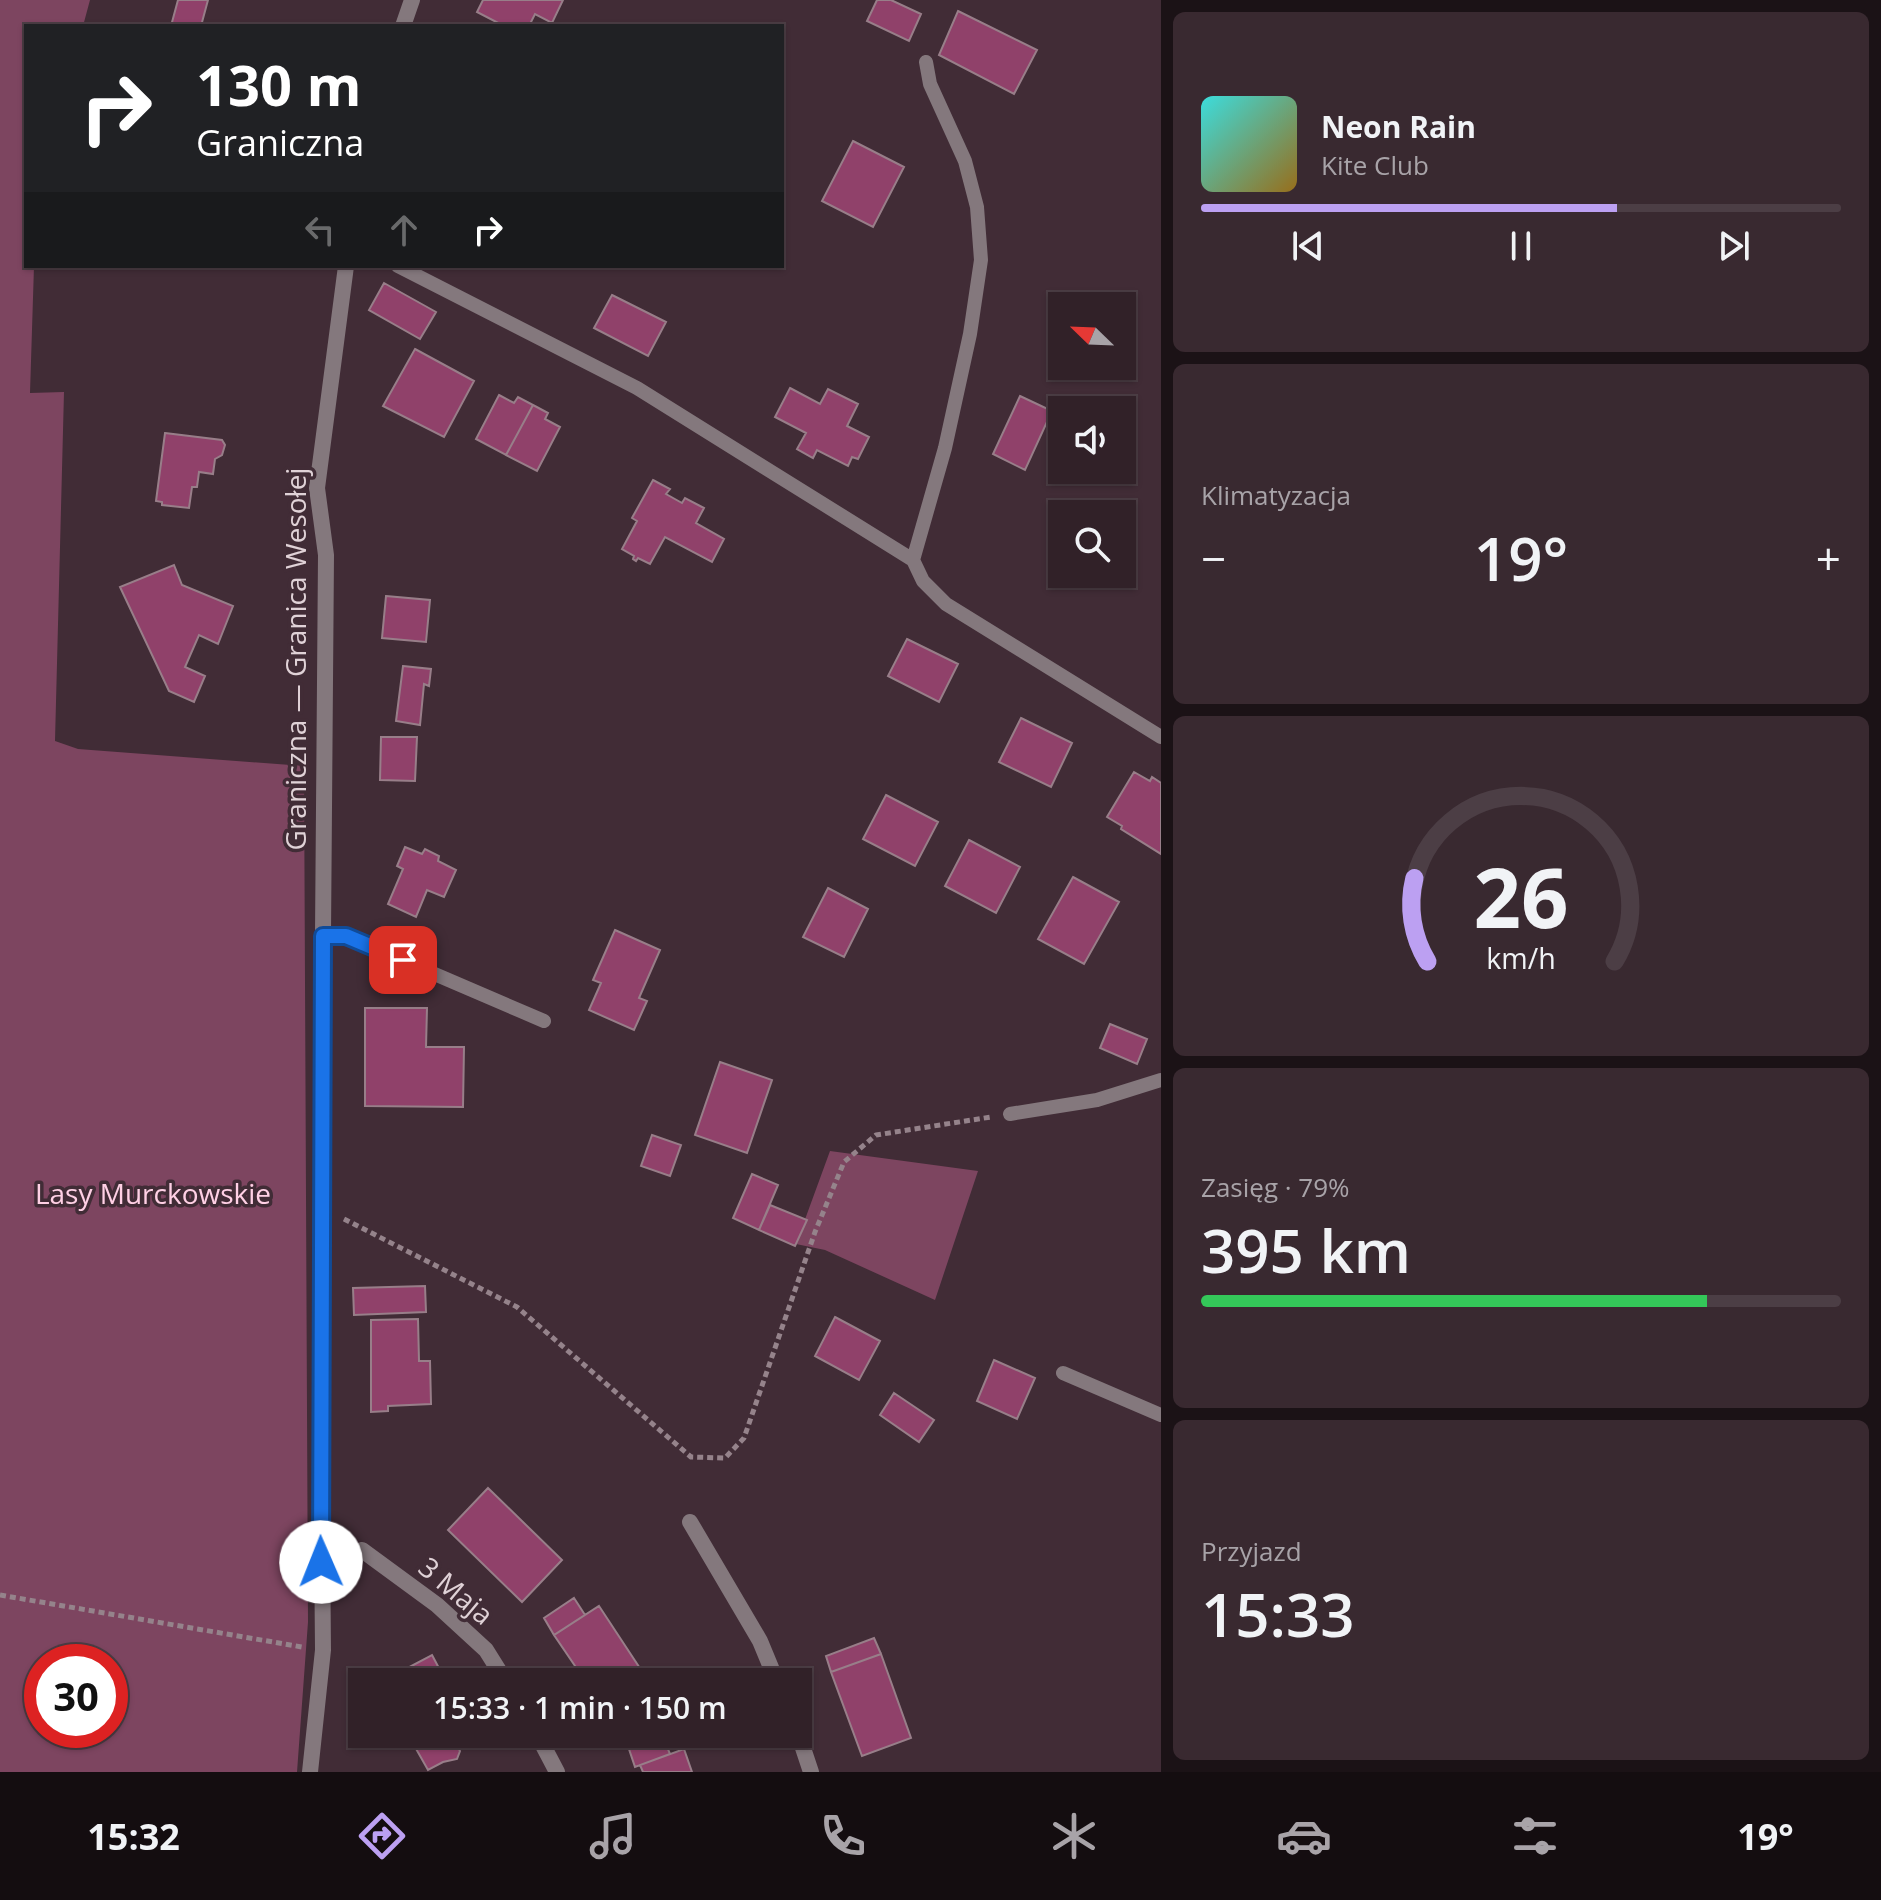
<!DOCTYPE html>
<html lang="pl">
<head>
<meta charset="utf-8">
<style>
	body { margin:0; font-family:"Open Sans",sans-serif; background:#392930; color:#f1f3f6; height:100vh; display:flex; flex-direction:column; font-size:30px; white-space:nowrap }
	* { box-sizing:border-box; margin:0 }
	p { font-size:26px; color:#a8a3a8 }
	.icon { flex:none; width:44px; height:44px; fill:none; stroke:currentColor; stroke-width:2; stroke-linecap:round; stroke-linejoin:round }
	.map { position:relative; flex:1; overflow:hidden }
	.details { display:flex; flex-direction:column; gap:12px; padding:12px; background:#1b1216; width:720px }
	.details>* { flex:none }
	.banner { position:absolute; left:24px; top:24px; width:760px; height:244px; border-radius:0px; box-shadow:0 2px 6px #0004,0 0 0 2px #4c3e45; background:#202124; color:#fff; overflow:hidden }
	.needle { width:52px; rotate:293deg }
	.buttons { position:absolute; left:1048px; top:292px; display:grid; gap:16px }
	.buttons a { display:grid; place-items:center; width:88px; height:88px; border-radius:0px; background:#312128; box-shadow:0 2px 6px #0004,0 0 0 2px #4c3e45; font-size:40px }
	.speed { position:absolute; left:24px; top:1644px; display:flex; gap:16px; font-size:40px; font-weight:700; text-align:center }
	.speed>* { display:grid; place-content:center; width:104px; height:104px; border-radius:50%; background:#312128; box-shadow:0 2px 6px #0004,0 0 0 2px #4c3e45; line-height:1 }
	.speed .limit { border:12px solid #d22; background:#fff; color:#111 }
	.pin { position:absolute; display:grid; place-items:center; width:68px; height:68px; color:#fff; margin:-34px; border-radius:16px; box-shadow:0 4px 12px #0006 }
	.me { position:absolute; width:88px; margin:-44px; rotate:359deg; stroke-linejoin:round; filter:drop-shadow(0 0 6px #0008) }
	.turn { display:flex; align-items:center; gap:28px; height:168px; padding:0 40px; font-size:36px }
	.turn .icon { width:104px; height:104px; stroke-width:2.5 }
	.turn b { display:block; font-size:56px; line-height:68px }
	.lanes { display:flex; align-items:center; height:76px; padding:0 40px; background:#0003; justify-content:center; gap:40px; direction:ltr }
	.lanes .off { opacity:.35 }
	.big { font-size:60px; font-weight:600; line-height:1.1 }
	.details .card { flex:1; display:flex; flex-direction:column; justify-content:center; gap:12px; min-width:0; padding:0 28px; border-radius:12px; background:#392930 }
	.details .dial { align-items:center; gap:0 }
	.dial svg { height:208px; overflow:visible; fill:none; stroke:#4c3e45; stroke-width:7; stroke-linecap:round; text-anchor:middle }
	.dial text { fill:#f1f3f6; stroke:none }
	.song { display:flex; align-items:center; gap:24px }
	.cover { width:96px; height:96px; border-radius:12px; background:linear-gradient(135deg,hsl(180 70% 55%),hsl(40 70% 35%)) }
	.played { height:8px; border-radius:4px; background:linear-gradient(90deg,#bca0f2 65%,#4c3e45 65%) }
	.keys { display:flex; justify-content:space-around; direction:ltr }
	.heat { display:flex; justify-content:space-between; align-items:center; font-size:44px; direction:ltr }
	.charge { height:12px; border-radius:6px; background:linear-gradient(90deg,#34c759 79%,#4c3e45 0) }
	.trip { position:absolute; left:348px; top:1668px; width:464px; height:80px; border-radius:0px; background:#312128; box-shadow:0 2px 6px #0004,0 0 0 2px #4c3e45; font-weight:600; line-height:80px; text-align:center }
	.tabs { display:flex; height:128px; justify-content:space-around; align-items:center; background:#140d10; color:#a8a3a8 }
	.tabs .icon { width:56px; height:56px }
	.tabs .on { color:#bca0f2 }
	.tabs b { font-size:36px; color:#f1f3f6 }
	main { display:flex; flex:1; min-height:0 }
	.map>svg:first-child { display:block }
	.green { fill:#7d4560; fill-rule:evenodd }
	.building { fill:#90416a; stroke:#987e89; stroke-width:2 }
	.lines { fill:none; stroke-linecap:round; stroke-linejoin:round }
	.path { stroke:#95838b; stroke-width:5; stroke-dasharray:6 4; stroke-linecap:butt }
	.lane { stroke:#84787d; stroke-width:14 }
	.street { stroke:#84787d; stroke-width:16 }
	.route-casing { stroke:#114b97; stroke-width:20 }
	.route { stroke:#1a73e8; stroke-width:14 }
	.labels { text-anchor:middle; stroke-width:7; stroke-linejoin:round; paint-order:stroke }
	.street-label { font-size:28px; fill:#e0d2d7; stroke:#412c36 }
	.park-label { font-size:28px; fill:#ffd0e5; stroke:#412c36 }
</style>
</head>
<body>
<main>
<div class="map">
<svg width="1161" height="1772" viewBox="0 0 1161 1772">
	<rect width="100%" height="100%" fill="#412c36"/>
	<path class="green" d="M0 0H90L83 26H26V266H34L30 393 64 392 55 741 78 749 304 766 308 1622 297 1772H0ZM42 1662H110V1730H42Z
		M830 1151 978 1171 935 1300 825 1250 796 1244Z"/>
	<path class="building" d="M178 0H208L201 26H171Z
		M483 0H563L552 23 535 14 529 26H504L477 12Z
		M877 0H891L921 14 909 41 867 21Z
		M958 11 1037 50 1014 94 939 55Z
		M853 141 904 167 873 227 822 201Z
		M384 283 436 312 420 339 369 310Z
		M612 295 666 322 648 356 594 328Z
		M415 349 474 381 444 437 383 406Z
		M790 388 820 404 828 389 858 404 847 426 869 437 858 459 852 457 848 466 817 450 813 458 797 449 806 433 775 417Z
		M499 395 514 403 518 397 533 405 506 455 476 439Z
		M1020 396 1052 411 1025 470 993 454Z
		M533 405 548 413 545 419 560 427 537 471 506 455Z
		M165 433 222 440 225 445 222 455 215 459 213 474 199 472 197 487H192L189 508 162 505V502L156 501Z
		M653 480 670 489 666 494 682 503 685 498 704 508 696 523 724 539 712 562 665 537 650 564 638 558 636 561 633 559 634 556 622 549 637 521 632 518Z
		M174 565 182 585 233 606 218 644 199 635 185 667 205 676 194 702 169 691 120 587Z
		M386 596 430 600 426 642 382 638Z
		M907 639 958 664 939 702 888 676Z
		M403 666 431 669 429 686 424 684 420 725 396 721Z
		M1021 718 1072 743 1051 787 999 762Z
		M381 737H417L415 781 380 780Z
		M1134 772 1150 781 1152 777 1161 783V854L1121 829 1122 826 1107 817Z
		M886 795 938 822 915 866 863 839Z
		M969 840 1020 867 996 913 945 886Z
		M405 847 422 854 425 849 439 856 438 861 456 870 444 897 427 890 416 917 388 904 403 869 397 866Z
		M1073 877 1119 902 1084 964 1038 939Z
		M828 888 868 909 844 957 803 937Z
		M615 930 660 950 639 998 647 1001 634 1030 589 1010 601 983 593 980Z
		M365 1008H427L426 1047H464L463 1107 365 1106Z
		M1110 1024 1147 1039 1137 1064 1100 1048Z
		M720 1062 772 1080 747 1153 695 1135Z
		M652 1135 681 1145 670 1176 641 1166Z
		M752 1174 778 1185 759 1230 733 1218Z
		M770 1205 807 1220 795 1246 759 1230Z
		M425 1286 426 1312 354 1315 353 1288Z
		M835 1317 880 1341 859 1380 815 1356Z
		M418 1319 419 1361H430L431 1404 388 1406V1411L371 1412V1320Z
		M994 1360 1035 1378 1017 1419 977 1401Z
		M894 1393 934 1420 919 1442 880 1415Z
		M488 1488 562 1560 522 1602 448 1530Z
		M574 1598 585 1615 554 1635 544 1618Z
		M599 1606 647 1679 642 1682H586L554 1635Z
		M874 1638 881 1654 831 1672 826 1656Z
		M881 1654 911 1738 862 1756 831 1672Z
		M432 1655 441 1672 436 1675 440 1682H406L400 1672Z
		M413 1734H475L456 1744 460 1751 457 1759 443 1762 428 1770 415 1747 420 1745Z
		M663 1737 670 1754 635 1767 629 1749Z
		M684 1749 692 1772H643L640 1765Z"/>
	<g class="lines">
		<path class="path" d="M344 1219 517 1307 691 1457 725 1458 744 1438 815 1232 844 1162 876 1135 991 1117
			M0 1595 302 1647"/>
		<path class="lane" d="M926 62 930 84 965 161 977 207 981 260 970 334 945 448 913 560 923 581 946 604 1161 737
			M398 266 637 388 913 560
			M323 936H346L544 1021
			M1010 1114 1097 1100 1161 1080
			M1063 1373 1161 1415"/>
		<path class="street" d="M403 26 412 0
			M690 1522 760 1641 777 1682
			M362 1550 437 1605 486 1650 506 1682
			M798 1733 811 1772
			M537 1734 557 1772
			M310 1772 323 1650 320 1313 326 555 317 488 346 266"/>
	</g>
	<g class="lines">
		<defs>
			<path id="route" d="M321 1562 323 936H346L403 960"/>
		</defs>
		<use href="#route" class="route-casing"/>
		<use href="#route" class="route"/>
	</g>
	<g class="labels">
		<g class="street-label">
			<text transform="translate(296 659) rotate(-90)" y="10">Graniczna — Granica Wesołej</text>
			<text transform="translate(456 1591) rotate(40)" y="10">3 Maja</text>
		</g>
		<g class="park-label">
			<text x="153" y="1204">Lasy Murckowskie</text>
		</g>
	</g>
</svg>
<div class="buttons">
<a><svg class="needle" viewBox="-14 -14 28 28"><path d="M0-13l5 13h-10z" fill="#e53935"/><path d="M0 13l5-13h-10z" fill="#a8a3a8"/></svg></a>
<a><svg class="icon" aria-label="sound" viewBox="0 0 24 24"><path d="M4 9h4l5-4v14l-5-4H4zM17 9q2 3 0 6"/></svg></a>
<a><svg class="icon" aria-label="search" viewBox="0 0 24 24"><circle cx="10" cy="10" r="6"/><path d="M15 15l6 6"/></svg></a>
</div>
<div class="speed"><div class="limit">30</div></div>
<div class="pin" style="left:403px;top:960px;background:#d93025"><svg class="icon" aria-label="arrive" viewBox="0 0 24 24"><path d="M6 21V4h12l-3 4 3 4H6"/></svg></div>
<svg class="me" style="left:321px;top:1562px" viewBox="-20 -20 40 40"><circle r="19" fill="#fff"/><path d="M0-13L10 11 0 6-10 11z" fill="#1a73e8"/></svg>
<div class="trip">15:33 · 1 min · 150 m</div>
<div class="banner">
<div class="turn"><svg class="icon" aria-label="right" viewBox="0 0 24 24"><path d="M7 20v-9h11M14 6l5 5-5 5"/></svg><div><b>130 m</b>Graniczna</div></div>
<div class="lanes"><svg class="icon off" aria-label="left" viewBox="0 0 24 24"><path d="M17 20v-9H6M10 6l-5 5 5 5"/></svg><svg class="icon off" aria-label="ahead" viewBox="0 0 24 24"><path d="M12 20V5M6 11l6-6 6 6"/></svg><svg class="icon" aria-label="right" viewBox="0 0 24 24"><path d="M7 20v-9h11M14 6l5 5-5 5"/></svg></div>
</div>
</div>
<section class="details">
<div class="card">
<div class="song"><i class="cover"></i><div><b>Neon Rain</b><p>Kite Club</p></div></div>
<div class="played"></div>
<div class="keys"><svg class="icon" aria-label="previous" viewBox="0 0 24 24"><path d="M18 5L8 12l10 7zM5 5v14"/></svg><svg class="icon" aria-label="pause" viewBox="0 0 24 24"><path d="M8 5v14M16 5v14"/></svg><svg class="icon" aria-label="next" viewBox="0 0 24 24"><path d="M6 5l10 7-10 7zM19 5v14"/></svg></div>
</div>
<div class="card"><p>Klimatyzacja</p>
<div class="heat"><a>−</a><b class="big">19°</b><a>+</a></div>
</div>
<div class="card dial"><svg viewBox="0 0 100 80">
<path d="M14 69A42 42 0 1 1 86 69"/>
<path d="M14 69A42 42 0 0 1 9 37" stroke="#bca0f2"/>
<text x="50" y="56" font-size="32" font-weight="700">26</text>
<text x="50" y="72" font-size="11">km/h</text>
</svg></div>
<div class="card"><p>Zasięg · 79%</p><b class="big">395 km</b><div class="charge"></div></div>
<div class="card"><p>Przyjazd</p><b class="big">15:33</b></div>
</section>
</main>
<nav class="tabs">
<b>15:32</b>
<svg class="icon on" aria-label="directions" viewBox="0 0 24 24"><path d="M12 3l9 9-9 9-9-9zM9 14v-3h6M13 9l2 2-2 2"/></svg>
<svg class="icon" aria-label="music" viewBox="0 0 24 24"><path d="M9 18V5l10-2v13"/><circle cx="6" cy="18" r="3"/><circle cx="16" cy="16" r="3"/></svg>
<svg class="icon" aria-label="phone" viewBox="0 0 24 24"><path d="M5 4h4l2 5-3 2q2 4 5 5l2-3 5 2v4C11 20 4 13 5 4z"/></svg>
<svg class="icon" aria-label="climate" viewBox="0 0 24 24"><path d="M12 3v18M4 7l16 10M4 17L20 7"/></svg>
<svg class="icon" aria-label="car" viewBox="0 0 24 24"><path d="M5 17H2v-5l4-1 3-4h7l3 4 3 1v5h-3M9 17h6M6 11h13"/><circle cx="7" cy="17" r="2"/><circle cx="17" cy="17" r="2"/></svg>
<svg class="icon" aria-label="filters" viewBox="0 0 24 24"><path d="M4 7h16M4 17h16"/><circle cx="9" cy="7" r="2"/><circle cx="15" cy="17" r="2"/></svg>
<b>19°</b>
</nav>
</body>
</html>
